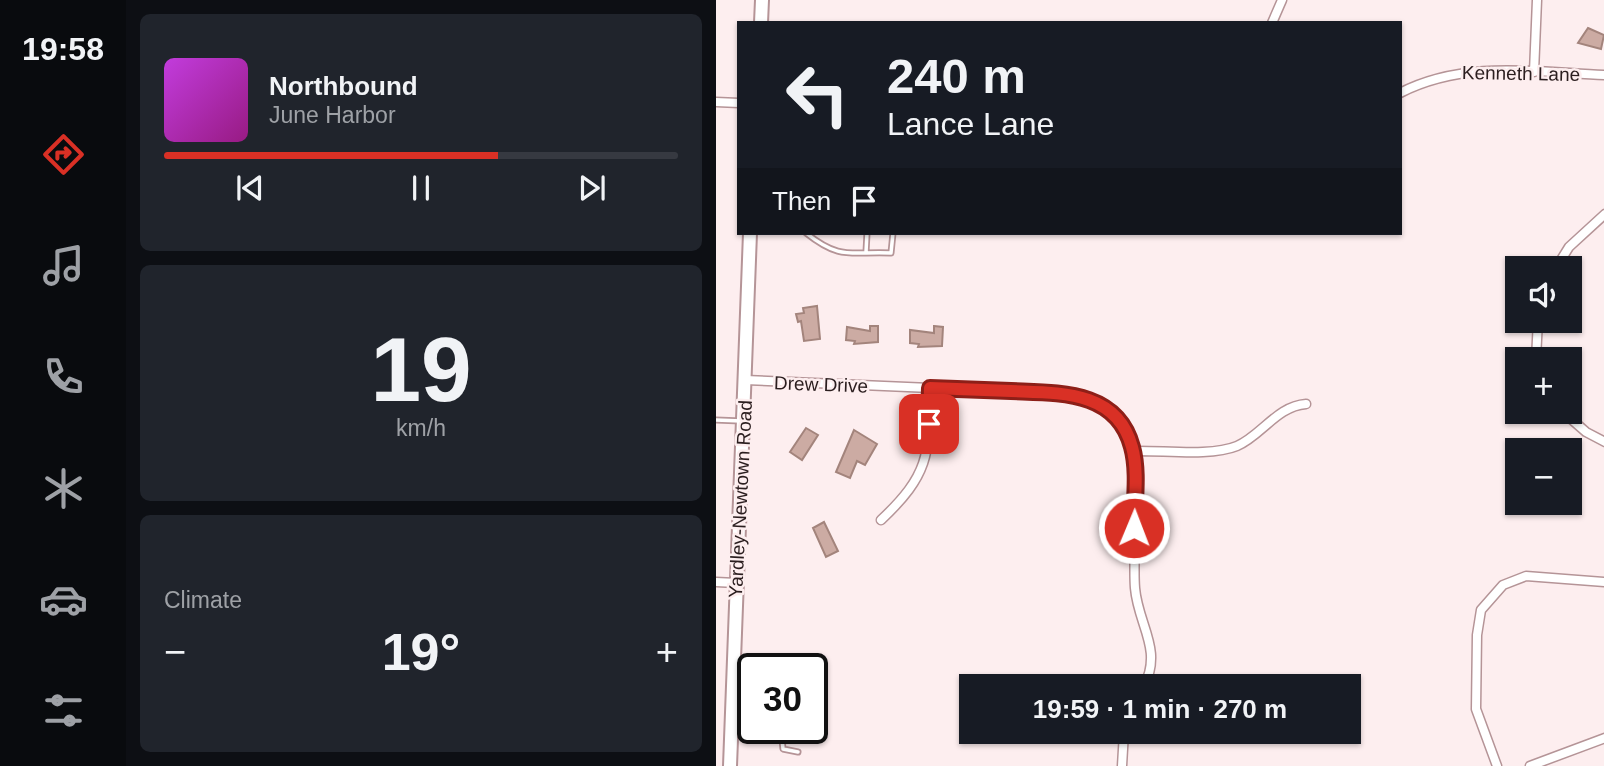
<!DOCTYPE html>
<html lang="en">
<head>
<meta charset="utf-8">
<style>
	body { margin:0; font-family:Helvetica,sans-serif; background:#20242c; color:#f1f3f6; height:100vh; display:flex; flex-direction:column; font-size:26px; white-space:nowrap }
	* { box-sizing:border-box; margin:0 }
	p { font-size:23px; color:#9ea1a6 }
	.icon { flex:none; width:38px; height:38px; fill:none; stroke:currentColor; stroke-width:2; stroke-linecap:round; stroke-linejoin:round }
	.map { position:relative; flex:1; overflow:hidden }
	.side { display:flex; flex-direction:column; gap:14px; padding:14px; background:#0d0f14; width:590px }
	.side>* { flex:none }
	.guide { position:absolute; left:21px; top:21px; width:665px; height:214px; border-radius:0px; box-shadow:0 2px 5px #0004; background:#171b24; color:#f1f3f6; overflow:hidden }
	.fabs { position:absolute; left:789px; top:256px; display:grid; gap:14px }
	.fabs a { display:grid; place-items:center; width:77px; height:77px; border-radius:0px; background:#171b24; box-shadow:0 2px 5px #0004; font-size:35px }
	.speed { position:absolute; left:21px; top:653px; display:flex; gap:14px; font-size:35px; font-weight:700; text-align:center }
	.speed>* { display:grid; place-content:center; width:91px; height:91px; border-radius:50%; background:#171b24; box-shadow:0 2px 5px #0004; line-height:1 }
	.speed .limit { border:4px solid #111; border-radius:10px; background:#fff; color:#111 }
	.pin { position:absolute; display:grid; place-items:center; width:60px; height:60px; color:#fff; margin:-30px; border-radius:14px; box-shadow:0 4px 10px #0006 }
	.me { position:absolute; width:77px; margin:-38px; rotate:1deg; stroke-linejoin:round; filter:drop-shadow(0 0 5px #0008) }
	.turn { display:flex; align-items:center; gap:24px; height:147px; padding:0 35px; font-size:32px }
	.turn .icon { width:91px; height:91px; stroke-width:2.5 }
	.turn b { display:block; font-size:49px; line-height:60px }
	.then { display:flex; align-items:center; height:66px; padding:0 35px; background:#0003; gap:14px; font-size:26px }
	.big { font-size:52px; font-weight:700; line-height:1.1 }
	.side .tile { flex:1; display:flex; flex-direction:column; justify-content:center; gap:10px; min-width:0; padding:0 24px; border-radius:10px; background:#20242c }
	.side .dial { align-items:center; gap:0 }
	.dial b { font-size:91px; line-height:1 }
	.song { display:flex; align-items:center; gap:21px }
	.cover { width:84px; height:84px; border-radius:10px; background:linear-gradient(135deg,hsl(290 70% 55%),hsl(310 70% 35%)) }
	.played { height:7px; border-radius:4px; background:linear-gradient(90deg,#d93025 65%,#363941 65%) }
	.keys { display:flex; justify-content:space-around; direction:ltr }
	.heat { display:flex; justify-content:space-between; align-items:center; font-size:38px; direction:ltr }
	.trip { position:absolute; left:243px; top:674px; width:402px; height:70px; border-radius:0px; background:#171b24; box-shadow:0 2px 5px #0004; font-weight:700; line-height:70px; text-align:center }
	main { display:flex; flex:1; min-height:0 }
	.tabs { display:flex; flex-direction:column; width:126px; justify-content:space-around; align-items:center; background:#090b0e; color:#9ea1a6 }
	.tabs .icon { width:49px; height:49px }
	.tabs .current { color:#d93025 }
	.tabs b { font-size:32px; color:#f1f3f6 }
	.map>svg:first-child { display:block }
	.building { fill:#ccaba3; stroke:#a3847c; stroke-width:2 }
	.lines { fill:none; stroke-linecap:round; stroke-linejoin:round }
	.service-casing { stroke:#b59497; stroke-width:7 }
	.minor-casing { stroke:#b59497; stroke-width:11 }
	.primary-casing { stroke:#b59497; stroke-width:16 }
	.service { stroke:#fff; stroke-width:3.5 }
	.minor { stroke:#fff; stroke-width:8 }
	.primary { stroke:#fff; stroke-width:12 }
	.route-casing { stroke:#8d1f18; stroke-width:18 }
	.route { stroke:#d93025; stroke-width:12 }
	.labels { text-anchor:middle; stroke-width:5; stroke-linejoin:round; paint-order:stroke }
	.street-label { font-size:19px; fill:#2b1e1f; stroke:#fdeeef }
</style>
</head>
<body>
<main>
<nav class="tabs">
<b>19:58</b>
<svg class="icon current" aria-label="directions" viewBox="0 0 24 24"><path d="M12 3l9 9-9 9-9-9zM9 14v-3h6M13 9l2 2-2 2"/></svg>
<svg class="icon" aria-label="music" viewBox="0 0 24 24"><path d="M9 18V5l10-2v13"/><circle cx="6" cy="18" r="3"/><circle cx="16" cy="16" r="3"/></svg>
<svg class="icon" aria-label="phone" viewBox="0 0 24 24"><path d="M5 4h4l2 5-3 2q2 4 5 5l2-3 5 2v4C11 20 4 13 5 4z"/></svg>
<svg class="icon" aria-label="climate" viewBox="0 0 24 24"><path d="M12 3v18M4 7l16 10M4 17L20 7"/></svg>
<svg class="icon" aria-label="car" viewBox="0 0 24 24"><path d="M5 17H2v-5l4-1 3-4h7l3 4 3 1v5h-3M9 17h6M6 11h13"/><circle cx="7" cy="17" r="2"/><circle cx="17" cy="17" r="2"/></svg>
<svg class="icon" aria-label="filters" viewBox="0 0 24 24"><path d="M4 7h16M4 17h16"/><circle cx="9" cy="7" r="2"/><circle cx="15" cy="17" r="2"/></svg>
</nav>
<section class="side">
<div class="tile">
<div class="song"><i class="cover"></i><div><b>Northbound</b><p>June Harbor</p></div></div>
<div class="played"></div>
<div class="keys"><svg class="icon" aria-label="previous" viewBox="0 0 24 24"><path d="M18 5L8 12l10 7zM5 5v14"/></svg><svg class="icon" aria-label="pause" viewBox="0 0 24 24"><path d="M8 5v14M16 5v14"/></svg><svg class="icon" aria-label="next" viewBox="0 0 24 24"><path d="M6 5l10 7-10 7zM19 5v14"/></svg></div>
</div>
<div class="tile dial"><b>19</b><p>km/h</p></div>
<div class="tile"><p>Climate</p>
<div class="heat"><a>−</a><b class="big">19°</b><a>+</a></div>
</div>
</section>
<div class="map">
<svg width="889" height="766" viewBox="0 0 889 766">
	<rect width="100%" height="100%" fill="#fdeeef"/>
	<path class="building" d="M872 28 888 35 885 49 862 43Z
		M101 306 104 339 88 341 85 321 82 322 80 314 88 313 87 308Z
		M154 326H162V342L138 344 139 341 130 340 131 327 154 331Z
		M218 326 227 327 226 346 202 347 203 344 194 343V330L218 333Z
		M90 428 102 435 86 460 74 452Z
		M138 430 161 444 149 465 141 461 134 478 120 472Z
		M108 522 122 551 110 557 97 528Z"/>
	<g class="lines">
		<defs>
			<path id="service" d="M90 233C125 261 135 251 175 253L177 233
				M150 252 151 233
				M0 420 25 421
				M20 693 37 704
				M65 728 67 749 82 752"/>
			<path id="minor" d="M556 23 566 0
				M818 72 821 0
				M684 93C748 60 819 72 889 75
				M0 102 23 103
				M840 268 853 247 889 214
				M820 359 822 320
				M29 380 351 394C380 397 401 413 413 439 426 467 416 552 419 588 422 625 447 649 428 686
				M846 411 870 432 889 442
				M417 451C447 450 494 457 521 446 545 436 561 406 590 404
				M165 520C215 473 213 453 214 388
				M0 582 20 583
				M251 686H338
				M406 766 408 732
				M781 766 760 709 761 635 765 610 787 585 810 576 889 582
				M814 766 889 738"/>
			<path id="primary" d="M45 23 46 0
				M14 766 34 233"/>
		</defs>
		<use href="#service" class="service-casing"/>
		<use href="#minor" class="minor-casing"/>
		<use href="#primary" class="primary-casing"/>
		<use href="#service" class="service"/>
		<use href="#minor" class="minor"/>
		<use href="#primary" class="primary"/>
	</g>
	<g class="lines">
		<defs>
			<path id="route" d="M213 424 214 388C241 389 268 390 295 391 343 393 401 390 416 447 423 472 418 503 418 528"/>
		</defs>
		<use href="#route" class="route-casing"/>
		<use href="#route" class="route"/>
	</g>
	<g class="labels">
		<g class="street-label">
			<text transform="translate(805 73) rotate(1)" y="7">Kenneth Lane</text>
			<text transform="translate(105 384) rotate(2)" y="7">Drew Drive</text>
			<text transform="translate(24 499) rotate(-87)" y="7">Yardley-Newtown Road</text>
		</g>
	</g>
</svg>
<div class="fabs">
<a><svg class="icon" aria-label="sound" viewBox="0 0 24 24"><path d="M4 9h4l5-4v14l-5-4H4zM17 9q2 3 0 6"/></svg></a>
<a>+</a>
<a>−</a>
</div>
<div class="speed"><div class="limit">30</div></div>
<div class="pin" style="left:213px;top:424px;background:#d93025"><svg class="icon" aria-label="arrive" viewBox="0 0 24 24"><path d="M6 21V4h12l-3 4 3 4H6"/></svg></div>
<svg class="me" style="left:418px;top:528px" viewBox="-20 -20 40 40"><circle r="17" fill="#d93025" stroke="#fff" stroke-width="3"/><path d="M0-11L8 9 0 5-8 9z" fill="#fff"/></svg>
<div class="trip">19:59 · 1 min · 270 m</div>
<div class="guide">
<div class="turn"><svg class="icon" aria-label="left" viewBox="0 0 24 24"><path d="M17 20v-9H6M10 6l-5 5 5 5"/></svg><div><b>240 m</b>Lance Lane</div></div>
<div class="then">Then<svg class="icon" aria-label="arrive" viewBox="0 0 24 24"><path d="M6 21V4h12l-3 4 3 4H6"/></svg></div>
</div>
</div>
</main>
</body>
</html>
